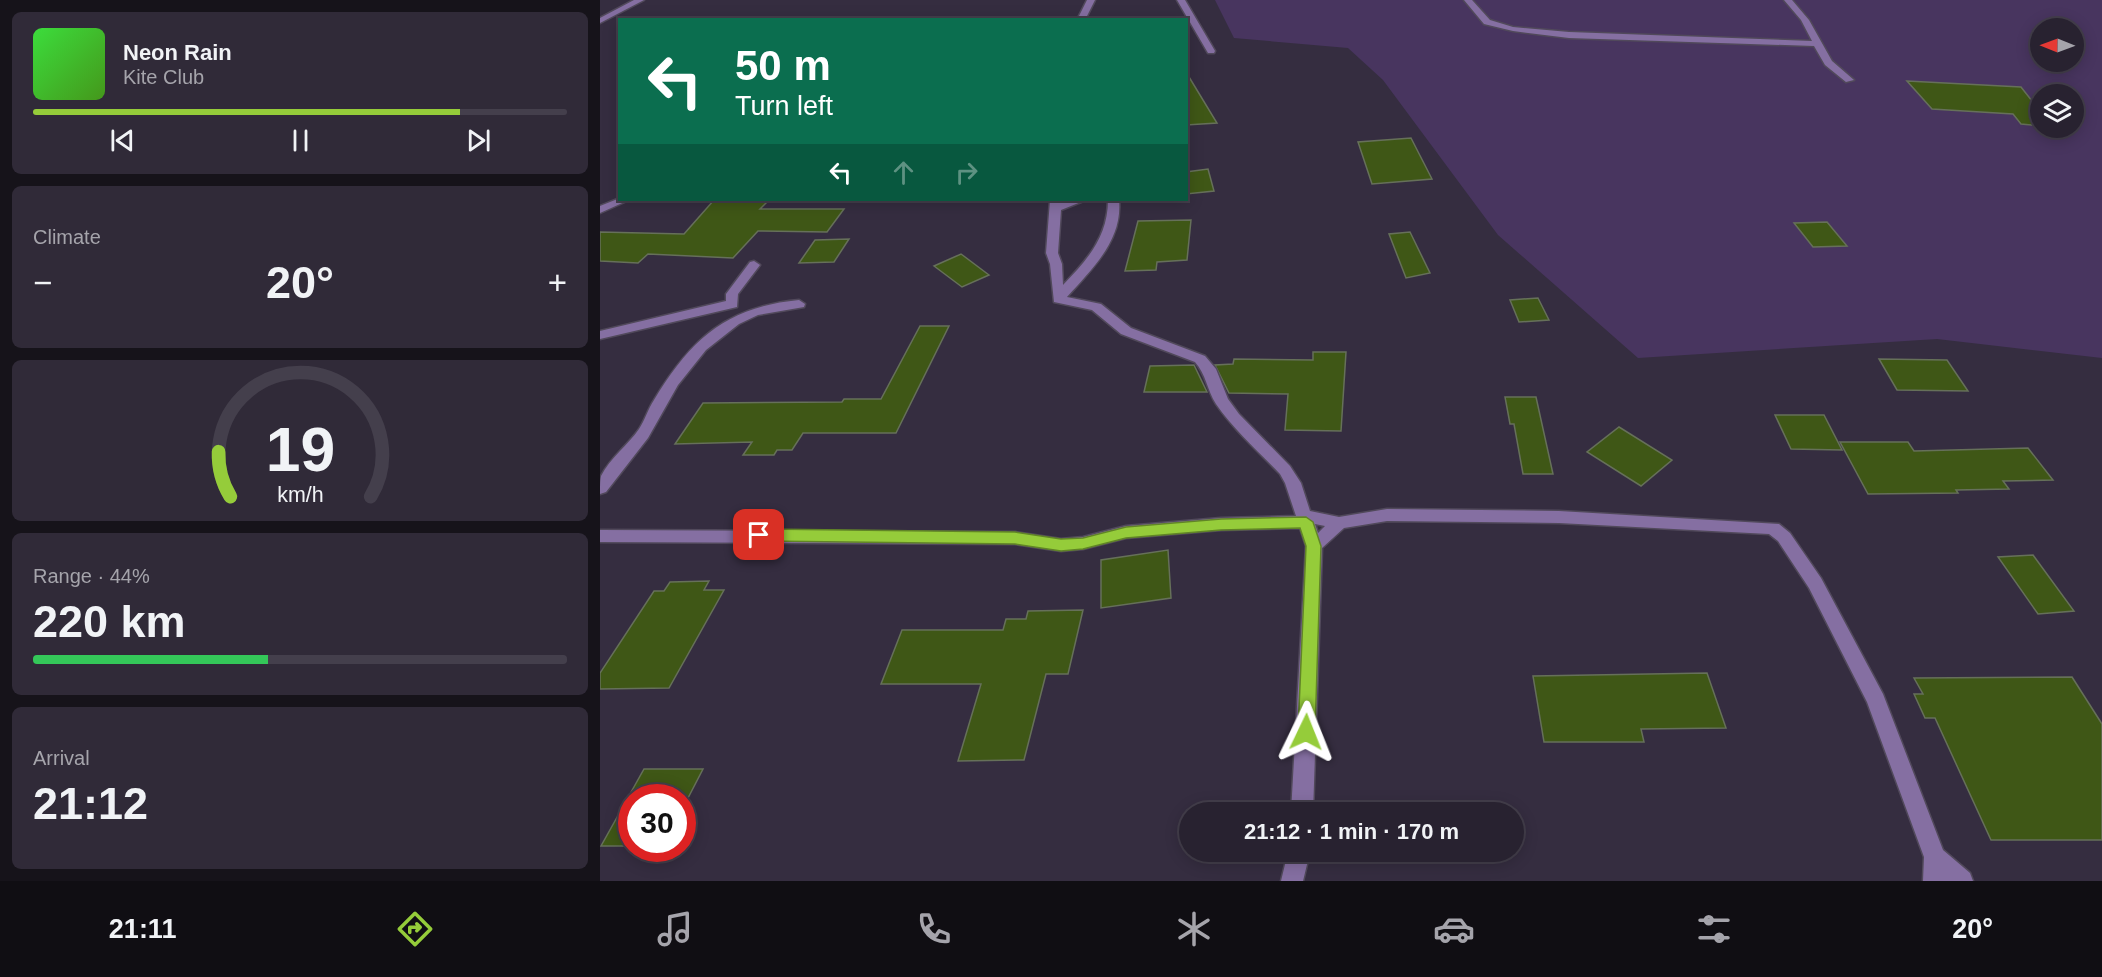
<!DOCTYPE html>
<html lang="en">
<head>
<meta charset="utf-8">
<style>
	body { margin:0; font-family:Arial,sans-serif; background:#302a38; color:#f1f3f6; height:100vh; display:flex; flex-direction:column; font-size:22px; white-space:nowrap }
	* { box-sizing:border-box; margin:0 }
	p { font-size:20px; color:#a5a4ab }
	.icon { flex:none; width:33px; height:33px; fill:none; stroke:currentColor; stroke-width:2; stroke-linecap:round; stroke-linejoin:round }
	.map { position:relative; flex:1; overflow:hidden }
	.drawer { display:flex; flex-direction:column; gap:12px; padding:12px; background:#16131a; width:600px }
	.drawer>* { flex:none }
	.banner { position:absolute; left:18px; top:18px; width:570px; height:183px; border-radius:0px; box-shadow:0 3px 15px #0003,0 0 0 2px #443f4c; background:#0b6e4f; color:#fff; overflow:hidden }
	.needle { width:39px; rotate:271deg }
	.controls { position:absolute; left:1430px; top:18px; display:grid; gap:12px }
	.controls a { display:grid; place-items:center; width:54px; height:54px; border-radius:50%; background:#282230; box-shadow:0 3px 15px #0003,0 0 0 2px #443f4c; font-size:30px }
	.speed { position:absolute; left:18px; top:784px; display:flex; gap:12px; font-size:30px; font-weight:700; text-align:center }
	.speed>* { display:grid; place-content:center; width:78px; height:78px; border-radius:50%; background:#282230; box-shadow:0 3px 15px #0003,0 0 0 2px #443f4c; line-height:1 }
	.speed .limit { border:9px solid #d22; background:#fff; color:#111 }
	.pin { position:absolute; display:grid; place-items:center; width:51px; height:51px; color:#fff; margin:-26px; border-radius:12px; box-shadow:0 3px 9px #0006 }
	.me { position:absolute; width:66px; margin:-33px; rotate:2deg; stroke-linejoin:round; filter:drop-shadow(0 0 4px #0008) }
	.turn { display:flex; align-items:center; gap:21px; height:126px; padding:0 18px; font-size:27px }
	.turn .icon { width:78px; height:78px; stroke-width:2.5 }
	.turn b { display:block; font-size:42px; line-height:51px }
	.lanes { display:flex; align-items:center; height:57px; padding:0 18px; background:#0003; justify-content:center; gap:30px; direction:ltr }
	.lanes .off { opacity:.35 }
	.big { font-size:45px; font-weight:600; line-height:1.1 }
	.drawer .widget { flex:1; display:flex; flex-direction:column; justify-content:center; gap:9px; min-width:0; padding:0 21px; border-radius:9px; background:#302a38 }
	.drawer .dial { align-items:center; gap:0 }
	.dial svg { height:156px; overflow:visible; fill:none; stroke:#443f4c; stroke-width:7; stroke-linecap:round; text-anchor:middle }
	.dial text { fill:#f1f3f6; stroke:none }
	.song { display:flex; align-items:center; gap:18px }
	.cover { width:72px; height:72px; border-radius:9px; background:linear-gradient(135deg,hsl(120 70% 55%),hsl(100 70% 35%)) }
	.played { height:6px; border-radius:3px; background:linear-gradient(90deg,#95cc3a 80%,#443f4c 80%) }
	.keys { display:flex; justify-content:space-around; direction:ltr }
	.heat { display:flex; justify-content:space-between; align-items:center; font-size:33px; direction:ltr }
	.charge { height:9px; border-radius:4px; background:linear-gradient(90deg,#34c759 44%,#443f4c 0) }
	.trip { position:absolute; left:579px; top:802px; width:345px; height:60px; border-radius:30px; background:#282230; box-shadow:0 3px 15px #0003,0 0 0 2px #443f4c; font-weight:600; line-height:60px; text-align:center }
	.tabs { display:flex; height:96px; justify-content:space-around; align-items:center; background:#100e13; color:#a5a4ab }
	.tabs .icon { width:42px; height:42px }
	.tabs .active { color:#95cc3a }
	.tabs b { font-size:27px; color:#f1f3f6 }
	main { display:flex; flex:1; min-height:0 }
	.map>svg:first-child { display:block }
	.green { fill:#48355f; fill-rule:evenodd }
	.building { fill:#3f5716; stroke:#66705a; stroke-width:1.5 }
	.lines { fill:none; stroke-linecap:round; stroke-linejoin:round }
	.minor-casing { stroke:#51495b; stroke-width:3 }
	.minor { fill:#856fa2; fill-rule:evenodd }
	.route { fill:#95cc3a; stroke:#618526; stroke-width:1.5 }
</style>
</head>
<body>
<main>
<section class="drawer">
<div class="widget">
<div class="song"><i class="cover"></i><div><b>Neon Rain</b><p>Kite Club</p></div></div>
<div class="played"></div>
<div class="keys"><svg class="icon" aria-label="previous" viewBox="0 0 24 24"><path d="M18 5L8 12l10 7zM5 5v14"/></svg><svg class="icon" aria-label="pause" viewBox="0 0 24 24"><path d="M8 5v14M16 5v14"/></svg><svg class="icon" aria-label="next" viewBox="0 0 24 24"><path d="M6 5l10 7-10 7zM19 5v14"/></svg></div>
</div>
<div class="widget"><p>Climate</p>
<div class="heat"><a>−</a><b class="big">20°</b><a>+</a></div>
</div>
<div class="widget dial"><svg viewBox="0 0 100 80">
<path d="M14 69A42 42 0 1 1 86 69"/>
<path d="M14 69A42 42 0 0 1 8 46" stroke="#95cc3a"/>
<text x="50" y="56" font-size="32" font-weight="700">19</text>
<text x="50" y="72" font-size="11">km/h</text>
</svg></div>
<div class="widget"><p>Range · 44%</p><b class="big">220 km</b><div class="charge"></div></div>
<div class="widget"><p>Arrival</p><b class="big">21:12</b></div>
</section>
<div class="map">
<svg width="1502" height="881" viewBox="0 0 1502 881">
	<rect width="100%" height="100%" fill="#352d40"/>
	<path class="green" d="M615 0H1502V358L1337 339 1038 358 898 235 783 80 748 48 634 38ZM1440 28H1473V62H1440ZM1440 94H1473V128H1440Z"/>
	<path class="building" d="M586 72 617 123 586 125Z
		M1307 81 1421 87 1440 111V126L1421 124 1413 114 1332 109Z
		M811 138 832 179 772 184 758 142Z
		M608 169 614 191 586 194V172Z
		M114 200H169L160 209H244L227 232 158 231 133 258 48 254 38 263 0 261V232L84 234Z
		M591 220 587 260 557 262 556 270 525 271 538 221Z
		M1227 222 1247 246 1213 247 1194 223Z
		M810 232 830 273 806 278 789 234Z
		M249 239 234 262 199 263 215 240Z
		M361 254 389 275 362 287 334 266Z
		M938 298 949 320 919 322 910 300Z
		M320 326H349L296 433H203L192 450H177L174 455H143L152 442 75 444 103 403 242 402 244 399H281Z
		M713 352H746L741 431 685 430 688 394 629 393 615 365 633 364 634 359 713 360Z
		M1279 359 1347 360 1368 391 1297 390Z
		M594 365 607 392H544L550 366Z
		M905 397H936L953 474H923L914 424H910Z
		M1175 415H1224L1242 450 1191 449Z
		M1019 427 1072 460 1041 486 987 452Z
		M1240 442H1308L1314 451 1428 448 1453 480 1403 481 1409 489 1356 490 1358 493 1268 494Z
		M568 550 571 598 501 608V560Z
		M1433 555 1474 611 1438 614 1398 557Z
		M109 581 104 590H124L69 688 0 689V673L54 591H64L70 582Z
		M483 610 468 674H446L424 760 358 761 381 684H281L302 630H403L406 619H426L428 611Z
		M1107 673 1126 728 1041 729 1044 742H944L933 676Z
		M1472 677 1502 724V840H1391L1335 718H1325L1314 694H1323L1314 678Z
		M44 769H103L88 798H32V846H1Z"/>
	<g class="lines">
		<defs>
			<path id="minor" d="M34 0H44L0 23V18Z
				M487 0H495L485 20H477Z
				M577 0H585L615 51 614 53H608Z
				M864 0H872L890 20 913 27 969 32 1212 41 1201 20 1184 0H1192L1209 20 1232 61 1254 80 1246 82 1225 65 1214 46 969 38 913 31 884 24Z
				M20 198V200H29L0 213V206Z
				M450 200H461V203L471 200H486L461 210 458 253 462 264 463 285C487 260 508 237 508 200H519C523 240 492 269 467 297L501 304 531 328 605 356 616 369 628 399 639 414 690 466 701 483 710 511 739 517 787 509 959 511 1179 524 1190 533 1221 578 1283 694 1343 850 1370 873 1373 881H1323L1324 857 1267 702 1209 588 1178 541 1169 534 959 523 787 521 744 528 722 548 713 813H691L706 546 700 528 621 530 526 538 483 549 461 551 415 544 0 542V530L415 532 461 539 483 537 526 526 621 518 696 516 685 483 680 474C658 451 634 430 616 404 607 390 606 374 595 362L521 334 492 310 454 302 450 264 446 253ZM715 524 725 526 718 533Z
				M154 261 160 265 138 294 137 307 0 339V331L126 301V294L150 262Z
				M199 300 205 304 204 307 158 315 139 324 106 350 78 385 48 438 6 492 0 494C0 488 0 480 1 476 10 458 28 445 39 429 45 420 48 409 54 400 91 339 126 307 199 300Z
				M688 852H710L703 881H681Z"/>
		</defs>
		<use href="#minor" class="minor-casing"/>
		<use href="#minor" class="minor"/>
	</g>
	<path class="route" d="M706 517 713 522 721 546 715 732 713 738 706 740 700 738 698 732 706 546 700 528 621 530 526 538 483 549 461 551 415 544 159 541 151 535 159 529 415 532 461 539 483 538 526 527 621 519Z"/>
</svg>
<div class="controls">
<a><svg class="needle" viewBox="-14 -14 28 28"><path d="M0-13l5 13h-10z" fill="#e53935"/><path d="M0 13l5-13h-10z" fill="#a5a4ab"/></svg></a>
<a><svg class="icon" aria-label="layers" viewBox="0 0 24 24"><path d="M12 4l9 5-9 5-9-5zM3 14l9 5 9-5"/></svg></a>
</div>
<div class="speed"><div class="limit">30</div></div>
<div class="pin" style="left:159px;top:535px;background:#d93025"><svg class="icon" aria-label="arrive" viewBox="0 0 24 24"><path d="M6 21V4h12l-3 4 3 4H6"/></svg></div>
<svg class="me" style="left:706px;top:732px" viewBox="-20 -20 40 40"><path d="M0-17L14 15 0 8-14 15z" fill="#95cc3a" stroke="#fff" stroke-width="4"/></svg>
<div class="trip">21:12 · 1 min · 170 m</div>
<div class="banner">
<div class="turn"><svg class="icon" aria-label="left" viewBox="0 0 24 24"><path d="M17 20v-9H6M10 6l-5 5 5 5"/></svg><div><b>50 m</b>Turn left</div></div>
<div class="lanes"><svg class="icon" aria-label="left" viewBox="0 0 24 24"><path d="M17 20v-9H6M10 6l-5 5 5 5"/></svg><svg class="icon off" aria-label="ahead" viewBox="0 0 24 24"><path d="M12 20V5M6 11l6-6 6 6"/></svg><svg class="icon off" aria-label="right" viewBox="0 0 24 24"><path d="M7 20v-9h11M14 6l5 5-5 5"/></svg></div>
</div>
</div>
</main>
<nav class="tabs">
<b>21:11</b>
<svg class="icon active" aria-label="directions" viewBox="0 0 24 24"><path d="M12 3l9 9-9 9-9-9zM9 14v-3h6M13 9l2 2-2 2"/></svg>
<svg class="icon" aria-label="music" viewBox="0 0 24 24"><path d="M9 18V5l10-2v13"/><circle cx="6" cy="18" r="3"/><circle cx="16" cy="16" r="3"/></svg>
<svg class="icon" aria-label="phone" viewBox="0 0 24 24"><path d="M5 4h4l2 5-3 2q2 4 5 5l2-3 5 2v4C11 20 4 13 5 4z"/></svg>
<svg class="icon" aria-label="climate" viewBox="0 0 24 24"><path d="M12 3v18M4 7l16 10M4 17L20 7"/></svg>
<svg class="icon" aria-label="car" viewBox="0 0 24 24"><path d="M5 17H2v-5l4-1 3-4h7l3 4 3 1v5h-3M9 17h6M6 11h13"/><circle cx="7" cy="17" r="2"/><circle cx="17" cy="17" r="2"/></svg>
<svg class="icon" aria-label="filters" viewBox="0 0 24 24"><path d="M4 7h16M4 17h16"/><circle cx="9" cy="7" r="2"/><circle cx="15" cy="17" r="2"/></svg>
<b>20°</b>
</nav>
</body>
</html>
